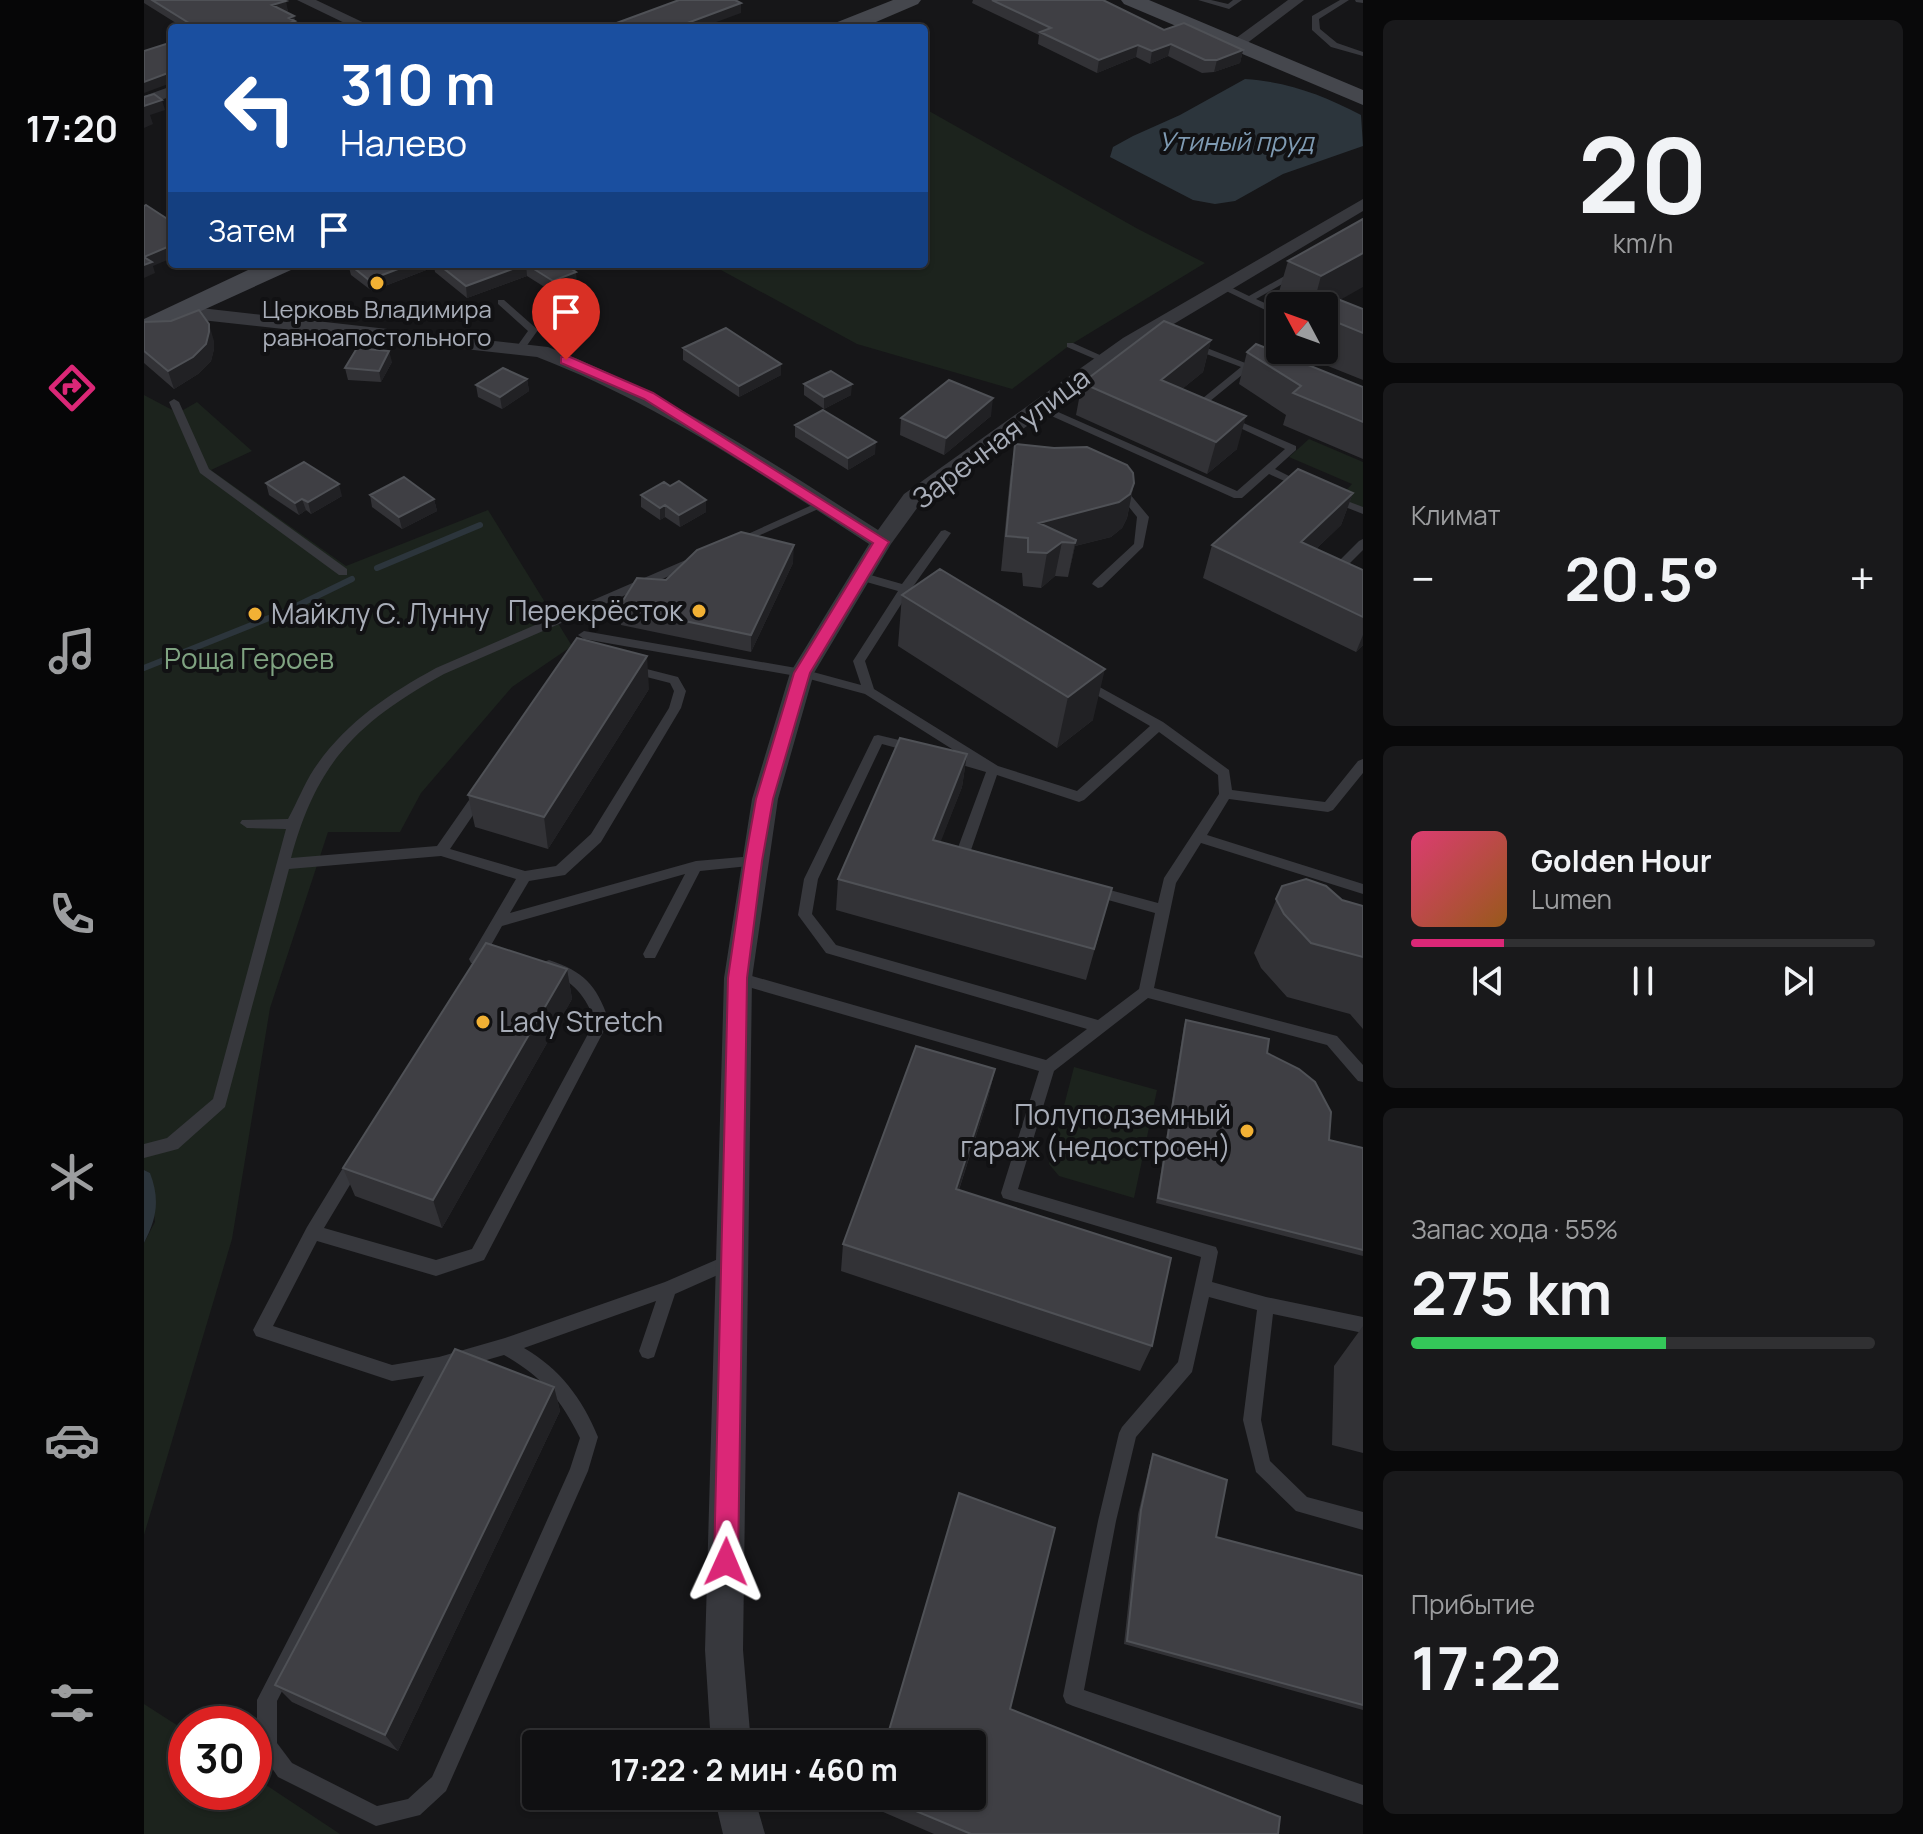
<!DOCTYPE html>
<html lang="ru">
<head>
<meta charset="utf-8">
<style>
	body { margin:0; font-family:Manrope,sans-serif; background:#19191b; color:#f1f3f6; height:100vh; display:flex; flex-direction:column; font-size:30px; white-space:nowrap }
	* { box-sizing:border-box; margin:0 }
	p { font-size:26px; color:#9c9d9f }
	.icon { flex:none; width:44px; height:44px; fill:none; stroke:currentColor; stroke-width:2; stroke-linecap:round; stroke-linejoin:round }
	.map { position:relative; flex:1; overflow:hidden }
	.side { display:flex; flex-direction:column; gap:20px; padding:20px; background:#09090a; width:560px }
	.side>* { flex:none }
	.guide { position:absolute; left:24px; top:24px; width:760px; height:244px; border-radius:8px; box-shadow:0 2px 6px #0004,0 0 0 2px #303032; background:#1a4fa0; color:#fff; overflow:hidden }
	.needle { width:52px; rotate:311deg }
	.buttons { position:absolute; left:1122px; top:292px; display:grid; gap:16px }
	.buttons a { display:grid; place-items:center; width:72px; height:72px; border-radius:8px; background:#101012; box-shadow:0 2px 6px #0004,0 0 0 2px #303032; font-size:40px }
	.speed { position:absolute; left:24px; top:1706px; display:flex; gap:16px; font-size:40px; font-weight:700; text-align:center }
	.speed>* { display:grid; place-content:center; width:104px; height:104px; border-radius:50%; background:#101012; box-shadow:0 2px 6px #0004,0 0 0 2px #303032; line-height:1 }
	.speed .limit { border:12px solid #d22; background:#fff; color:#111 }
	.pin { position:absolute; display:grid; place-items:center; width:68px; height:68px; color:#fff; margin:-82px -34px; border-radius:50% 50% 50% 0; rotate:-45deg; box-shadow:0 0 8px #0007 }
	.pin .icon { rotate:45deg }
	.me { position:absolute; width:88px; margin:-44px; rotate:1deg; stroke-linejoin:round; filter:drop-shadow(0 0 6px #0008) }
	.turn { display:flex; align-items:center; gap:28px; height:168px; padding:0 40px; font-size:36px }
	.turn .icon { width:104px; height:104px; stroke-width:2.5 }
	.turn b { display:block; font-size:56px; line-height:68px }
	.then { display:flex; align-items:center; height:76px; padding:0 40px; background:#0003; gap:16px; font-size:30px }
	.big { font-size:60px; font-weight:700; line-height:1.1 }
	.side .tile { flex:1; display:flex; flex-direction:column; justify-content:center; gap:12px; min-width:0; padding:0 28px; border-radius:12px; background:#19191b }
	.side .dial { align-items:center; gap:0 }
	.dial b { font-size:104px; line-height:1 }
	.song { display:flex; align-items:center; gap:24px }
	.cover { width:96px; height:96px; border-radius:12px; background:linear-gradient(135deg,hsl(340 70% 55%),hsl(30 70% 35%)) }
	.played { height:8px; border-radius:4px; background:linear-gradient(90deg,#db2777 20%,#303032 20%) }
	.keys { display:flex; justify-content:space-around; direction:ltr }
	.heat { display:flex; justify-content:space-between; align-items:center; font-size:44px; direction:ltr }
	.charge { height:12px; border-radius:6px; background:linear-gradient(90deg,#34c759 55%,#303032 0) }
	.trip { position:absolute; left:378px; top:1730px; width:464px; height:80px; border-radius:8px; background:#101012; box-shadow:0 2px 6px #0004,0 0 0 2px #303032; font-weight:700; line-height:80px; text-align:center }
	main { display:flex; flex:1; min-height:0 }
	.tab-bar { display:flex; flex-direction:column; width:144px; justify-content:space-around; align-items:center; background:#060607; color:#9c9d9f }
	.tab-bar .icon { width:56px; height:56px }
	.tab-bar .current { color:#db2777 }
	.tab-bar b { font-size:36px; color:#f1f3f6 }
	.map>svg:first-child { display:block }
	.green { fill:#1c231d }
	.water { fill:#2c353c }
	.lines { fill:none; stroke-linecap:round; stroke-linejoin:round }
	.stream { stroke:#2c353c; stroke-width:6 }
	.lane { fill:#37383d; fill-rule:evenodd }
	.street { fill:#37383d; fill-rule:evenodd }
	.secondary { fill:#45474d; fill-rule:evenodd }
	.wall { fill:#323236 }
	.shaded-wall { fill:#212124 }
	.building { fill:#3f3f44; stroke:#4f5156; stroke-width:2 }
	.route { fill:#db2777; stroke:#8e194d; stroke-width:2 }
	.poi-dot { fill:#f2b134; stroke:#111113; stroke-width:3 }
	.labels { text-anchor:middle; stroke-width:8; stroke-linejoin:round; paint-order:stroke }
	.far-poi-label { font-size:24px; fill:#a8adb8; stroke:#111113 }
	.far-water-label { font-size:26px; font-style:italic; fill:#7f9bb3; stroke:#111113 }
	.street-label { font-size:28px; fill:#a8adb8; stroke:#111113 }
	.poi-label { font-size:28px; fill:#a8adb8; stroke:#111113; text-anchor:end }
	.park-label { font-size:28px; fill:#7fa381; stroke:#111113 }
</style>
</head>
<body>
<main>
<nav class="tab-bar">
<b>17:20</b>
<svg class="icon current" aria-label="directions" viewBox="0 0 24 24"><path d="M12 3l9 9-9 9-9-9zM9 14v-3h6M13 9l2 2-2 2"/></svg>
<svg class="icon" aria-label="music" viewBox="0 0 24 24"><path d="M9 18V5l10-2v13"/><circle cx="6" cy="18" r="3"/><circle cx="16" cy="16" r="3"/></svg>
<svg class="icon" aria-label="phone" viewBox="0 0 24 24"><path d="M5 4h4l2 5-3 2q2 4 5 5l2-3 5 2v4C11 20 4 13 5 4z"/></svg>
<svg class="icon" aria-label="climate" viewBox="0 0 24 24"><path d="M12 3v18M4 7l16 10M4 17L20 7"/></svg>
<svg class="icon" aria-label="car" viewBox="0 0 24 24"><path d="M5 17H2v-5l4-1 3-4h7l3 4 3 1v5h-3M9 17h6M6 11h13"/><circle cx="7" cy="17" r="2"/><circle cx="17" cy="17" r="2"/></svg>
<svg class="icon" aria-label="filters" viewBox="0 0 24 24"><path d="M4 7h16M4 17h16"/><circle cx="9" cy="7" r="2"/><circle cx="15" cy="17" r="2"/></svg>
</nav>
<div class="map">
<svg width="1219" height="1834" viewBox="0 0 1219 1834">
	<rect width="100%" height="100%" fill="#161618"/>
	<path class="green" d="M785 111 994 229 1061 263 926 345 868 389 713 344 566 264H780V113Z
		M0 395 34 413 53 402 108 451 67 470 202 566 344 510 428 646 368 687 277 793 256 832H184L126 1008 88 1239 0 1535V1243L11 1222 6 1173 0 1170Z
		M1165 439 1219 462V509L1195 498 1208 484 1145 457Z
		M930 1067 1013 1090 990 1198 915 1176 905 1164Z
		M0 1704 42 1731V1792H110V1777L196 1834H0Z"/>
	<path class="water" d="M1101 79C1144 82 1179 95 1217 115L1219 146 1139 174 1091 201 1071 204 1049 200 966 157 969 147 989 136 1036 115Z
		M0 1170 6 1173C16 1199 13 1218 0 1243Z"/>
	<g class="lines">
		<path class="stream" d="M233 568 336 525
			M0 668 140 612 208 579"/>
		<path class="lane" d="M1054 0H1067L1084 4 1089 0H1098L1085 9Z
			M1196 0H1205L1175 19 1176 29 1193 43 1219 52V56L1187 47 1168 30V16Z
			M1211 0H1219V3L1212 2Z
			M1153 269 1158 272 1156 274 1112 299 1136 310V317L1074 287 1082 285 1105 296Z
			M354 300H360L394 330 379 351 371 349 384 331 354 304Z
			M923 343H929L967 360 958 362 923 347Z
			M1044 343H1050L1109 366 1060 406 1063 409 1058 412 1048 407 1097 367 1044 347Z
			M30 399 35 402 65 469 203 569V575H195L56 473 25 402Z
			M896 404 1093 491 1141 449 1079 420 1084 417 1088 418 1152 446V450L1131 469 1165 486 1164 488H1156L1125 474 1098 498H1090L892 409V405Z
			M972 487 985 493 1005 517 999 547 958 587 954 588 948 584 950 581 990 544 993 517 977 497 968 492V488Z
			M1190 496 1219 507V514L1186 501 1185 499Z
			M677 501 682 504 681 506 596 544 592 546 586 542Z
			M801 530 807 533 768 588 787 598 781 602 763 595 721 661 730 689 854 766 933 791 1006 726 937 686 935 683 937 680 941 679 1019 722 1085 770 1088 790 1181 802 1214 761 1219 759V773L1189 810 1184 812 1085 799 1063 835 1219 884V894L1057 843 1032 883 1010 988 1193 1036 1219 1065V1082L1214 1081 1183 1045 1004 998 910 1071 874 1189 1072 1247 1074 1252 1068 1282 1122 1297 1219 1317V1333L1129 1314 1117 1420 1126 1461 1163 1497 1219 1512V1530L1152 1511 1112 1472 1099 1420 1113 1310 1065 1297 1048 1372 992 1437 972 1521 940 1690 1219 1785V1805L929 1706 922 1703 919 1696 954 1521 975 1433 978 1427 1034 1362 1057 1257 859 1198 857 1193 895 1071 594 984 589 982 587 978 589 974 594 972 902 1060 943 1029 682 953 654 915 660 879 730 736 734 735 776 745 777 748 771 753 738 744 674 879 668 914 692 945 954 1020 995 989 1011 913 946 895 944 891 951 886 1014 903 1020 878 1075 794 1074 775 1015 732 940 800 935 802 853 775 827 850 836 852 838 856 831 861 814 857 812 853 842 772 801 760 800 757 806 752 819 756 721 694 658 677 440 639 434 635 440 631 658 669 717 685 709 661 754 591 712 579 710 576 716 572 758 584 797 531Z
			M1219 539V550L1201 568 1219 577V585L1187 569 1215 541Z
			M551 556 557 560 555 563 300 674C214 722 173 761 147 858L293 846 332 790 337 788 344 793 306 849 381 871 412 866 447 834 525 708 530 691 526 683 483 672 481 669 487 665 534 677 542 691 537 708 457 842 421 875 385 881 366 913 552 861 610 856 615 857 617 861 615 865 556 871 511 958H501L499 954 541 874 358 926 337 963H327L325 959 372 879 297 856 145 869 81 1107 34 1149 0 1158V1144L23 1138 69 1099 142 829 103 828 96 823 98 820 144 819C153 803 160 784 170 769 201 723 243 695 292 668Z
			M405 960C441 972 453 986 465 1021L340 1260 292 1276 173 1241 129 1326 248 1365 295 1357 361 1338 521 1282 588 1253 594 1256 596 1261 594 1266 531 1294 510 1357 504 1359 498 1357 495 1351 512 1301 380 1348C416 1369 438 1398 454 1437L444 1471 302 1791 276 1815 232 1826 134 1777 113 1746V1700L280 1376 248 1381 118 1338 112 1336 109 1330 163 1227 205 1158 211 1156 217 1158 219 1163 180 1228 292 1260 328 1249 451 1021C441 994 427 979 400 970L398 966 400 962ZM360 1355C398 1377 416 1398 436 1438L426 1469 288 1777 264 1799 233 1806 148 1763 133 1743V1701L301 1372Z"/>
		<path class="street" d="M153 0H172L231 28H211Z
			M1144 0H1160L1098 47H1088V41Z
			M28 86V96L0 106V96Z
			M1219 199V211L993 346 776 504 747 544 670 673 634 799 608 978 599 1650 607 1744H567L561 1650 580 978 608 799 646 673 725 544C617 474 513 403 393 357L39 318 29 312 39 306 404 347C523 393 627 462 734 530L760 494 979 338Z
			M570 1796H610L621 1834H579Z"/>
		<path class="secondary" d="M749 0H777L774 4 718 28H688L691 23Z
			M977 0H1005L1219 90V105L980 4Z
			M117 264H151L147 270 0 337V319Z"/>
	</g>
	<path class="wall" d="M0 0H139L144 11 141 12 150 16 152 28H40L0 3Z
		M829 0H959L1020 30 1099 50 1096 63 1070 72 1058 73 1024 56 1006 64 992 57 953 73 894 44 895 35 828 3Z
		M1219 219 1196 300 1219 309V380L1154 354 1155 350H1180V306H1140L1132 302 1144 261Z
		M204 264H420L433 283 410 293 383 276 323 298 291 272 290 267 228 291 207 275Z
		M0 322 70 341V349L67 361 54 374 30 389 0 363Z
		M1067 340 1059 372 1038 389 1093 449 1063 474 932 415 938 383Z
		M539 348 637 364V375L595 397 539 360Z
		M1103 352 1219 387V459L1139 425 1142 415 1095 384Z
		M248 362 237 382 204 380 201 368Z
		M383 379 385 391 358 409 334 397 332 385Z
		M660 384 707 395 680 409 660 395Z
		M847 416 800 455 756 435 757 418Z
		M651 425 731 454 704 470 651 437Z
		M871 444 990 483 983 518 978 528 967 537 931 546 924 577 911 576 897 588 879 586 878 573 857 571 866 478Z
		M122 483 198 496 167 514 162 510 155 515 125 495Z
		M526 486 562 500V512L536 527 521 517 516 520 497 507V495Z
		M1209 493 1197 525 1172 549 1219 570V645L1212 652 1059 578 1068 545Z
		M226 495 290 499 293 511 258 529 228 507Z
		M649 563 607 652 477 625 475 607 522 580Z
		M796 569 949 720 913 748 754 646 758 595Z
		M505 689 404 849 331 827 324 795Z
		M823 754 818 787 796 842 968 888 942 980 692 910 694 879Z
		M1138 886 1219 906V1029L1206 1014 1143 997 1117 968 1110 953Z
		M423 969 428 999 298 1228 211 1196 199 1168Z
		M1042 1020 1123 1053 1185 1140 1219 1148V1256L1012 1203 1040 1025Z
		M851 1069 844 1098 815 1190 1008 1346 996 1371 697 1271 699 1244Z
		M1219 1326V1453L1188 1445 1190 1366Z
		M410 1387 416 1411 254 1751 148 1702 131 1685Z
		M1009 1454 1072 1537 1219 1576V1710L980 1644 994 1514 1007 1459Z
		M866 1709 1134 1834H790L723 1805 725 1796H828Z"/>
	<path class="shaded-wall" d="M142 1 144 11 131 15 128 5Z
		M597 3V13L556 28H530Z
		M150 16 152 28H132L145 18Z
		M1027 44 1024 56 1006 64 1008 51Z
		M994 45 992 57 953 73 955 60Z
		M1099 50 1096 63 1070 72 1073 60Z
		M24 73 27 83 0 93V82Z
		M18 100 21 110 6 115 9 124 0 128V106Z
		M28 245V258L9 266 11 273 0 278V257Z
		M1219 253V287L1180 309V306H1169L1177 276Z
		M267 264H289L290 267 228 291 225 280Z
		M382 264 383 276 323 298 322 286Z
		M432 272 433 283 410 293 409 281Z
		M65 324 70 341V349L67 361 54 374 30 389 24 371Z
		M1067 340 1059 372 1010 412 1017 380Z
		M245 351 248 362 237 382 235 371Z
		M637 364V375L595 397V386Z
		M383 379 385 391 358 409 356 397Z
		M708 384 707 395 680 409V397Z
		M849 398 847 416 800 455 802 438Z
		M1102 416 1093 449 1063 474 1072 442Z
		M732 442 731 454 704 470V458Z
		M990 483 983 518 978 528 967 537 931 546 924 577 931 543 918 542 911 576 897 588 903 553 895 523Z
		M195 484 198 496 167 514 164 502Z
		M1209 493 1197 525 1146 574 1157 542Z
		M158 499 162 510 155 515 151 503Z
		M290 499 293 511 258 529 255 517Z
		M562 500V512L536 527 535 515Z
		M521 505V517L516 520V508Z
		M650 545 649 563 607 652V635Z
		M1219 635V645L1212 652Z
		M503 656 505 689 404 849 400 817Z
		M961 669 949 720 913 748 924 697Z
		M823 754 818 787 785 872 789 840Z
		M423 969 428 999 298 1228 289 1200Z
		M851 1069 844 1098 806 1217 812 1189Z
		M410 1387 416 1411 254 1751 241 1735Z"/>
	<path class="building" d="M8 0H139L142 1 128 5 150 16 145 18 151 21 132 28H53Z
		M535 0H591L597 3 530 28H459Z
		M848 0H959L1020 30 1040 23 1099 50 1073 60H1061L1027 44 1008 51 994 45 955 60 896 32 907 28Z
		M28 42V77L24 73 0 82V51Z
		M10 94 18 100 0 106V97Z
		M2 205 28 222V245L0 257V206Z
		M1219 219V253L1177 276 1144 261Z
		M0 257 8 262 0 265Z
		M205 264H267L225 280Z
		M294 264H420L432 272 409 281 382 264 322 286Z
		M1186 296 1219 309V333L1180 317V306H1174Z
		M55 310 65 324V332L62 344 49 357 24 371 0 351V322L27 321Z
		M1020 321 1067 340 1017 380 1102 416 1072 442 938 383Z
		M582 328 637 364 595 386 539 348Z
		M1112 344 1219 387V422L1149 393 1157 386 1103 352Z
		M213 348 245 351 235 371 201 368Z
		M359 368 383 379 356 397 332 385Z
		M687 371 708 384 680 397 660 384Z
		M805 380 849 398 802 438 757 418Z
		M679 410 732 442 704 458 651 425Z
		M871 444 910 448 943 447 983 465 989 473 990 483 986 494 975 502 895 523 932 540 931 543 918 542 903 553 884 552V538L862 536Z
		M160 462 195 484 164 502 158 499 151 503 122 483Z
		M1154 469 1209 493 1157 542 1219 570V617L1068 545Z
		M260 477 290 499 255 517 226 495Z
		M535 481 562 500 535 515 521 505 516 508 497 495 520 482 526 486Z
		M597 532 650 545 607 635 475 607 493 578 522 580 553 550Z
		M796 569 961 669 924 697 758 595Z
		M433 638 503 656 400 817 324 795Z
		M756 738 823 754 789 840 968 888 950 949 694 879Z
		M1162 879 1182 886 1198 900 1219 906V957L1167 943 1140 914 1132 899 1138 886Z
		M342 943 423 969 289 1200 199 1168Z
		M1042 1020 1125 1039 1123 1053 1155 1069 1171 1082 1187 1112 1185 1140 1219 1148V1250L1014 1198Z
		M772 1046 851 1069 812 1189 1027 1258 1008 1346 699 1244Z
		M311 1349 410 1387 241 1735 131 1685Z
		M1009 1454 1083 1480 1072 1537 1219 1576V1705L983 1641 997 1510Z
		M815 1493 911 1528 866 1709 1136 1817 1134 1834H827L736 1796H828V1744H741Z"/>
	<path class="route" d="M417 357H426L509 393 745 542 666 673 629 799 618 861 603 978 594 1562 590 1571 582 1575 573 1571 570 1562 584 978 601 861 612 799 650 673 729 543 500 399 417 363Z"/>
	<g class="poi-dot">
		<circle cx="233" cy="283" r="8"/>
		<circle cx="555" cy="611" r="8"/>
		<circle cx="111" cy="614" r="8"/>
		<circle cx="339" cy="1022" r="8"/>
		<circle cx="1103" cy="1131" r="8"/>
	</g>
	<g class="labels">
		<g class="far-poi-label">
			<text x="233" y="318">Церковь Владимира<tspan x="233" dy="28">равноапостольного</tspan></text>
		</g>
		<g class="far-water-label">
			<text x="1092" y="151">Утиный пруд</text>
		</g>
		<g class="street-label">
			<text transform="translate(857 438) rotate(-37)" y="10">Заречная улица</text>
		</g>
		<g class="poi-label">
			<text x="539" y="621">Перекрёсток</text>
			<text x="127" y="624" text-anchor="start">Майклу С. Лунну</text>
			<text x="355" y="1032" text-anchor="start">Lady Stretch</text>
			<text x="1087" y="1125">Полуподземный<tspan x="1087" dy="32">гараж (недостроен)</tspan></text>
		</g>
		<g class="park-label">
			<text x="105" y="669">Роща Героев</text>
		</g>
	</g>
</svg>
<div class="buttons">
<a><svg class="needle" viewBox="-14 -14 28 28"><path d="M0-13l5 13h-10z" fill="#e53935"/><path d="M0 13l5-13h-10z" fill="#9c9d9f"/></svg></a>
</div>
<div class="speed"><div class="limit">30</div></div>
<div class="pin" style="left:422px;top:360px;background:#d93025"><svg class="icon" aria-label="arrive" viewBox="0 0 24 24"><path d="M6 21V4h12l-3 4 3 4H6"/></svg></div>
<svg class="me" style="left:582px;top:1562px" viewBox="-20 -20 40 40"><path d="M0-17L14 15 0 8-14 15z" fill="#db2777" stroke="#fff" stroke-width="4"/></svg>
<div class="trip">17:22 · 2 мин · 460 m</div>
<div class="guide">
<div class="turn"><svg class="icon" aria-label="left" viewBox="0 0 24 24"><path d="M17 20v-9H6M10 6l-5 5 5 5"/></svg><div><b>310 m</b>Налево</div></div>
<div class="then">Затем<svg class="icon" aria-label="arrive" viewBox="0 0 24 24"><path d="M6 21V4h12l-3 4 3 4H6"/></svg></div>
</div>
</div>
<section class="side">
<div class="tile dial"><b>20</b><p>km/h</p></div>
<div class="tile"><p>Климат</p>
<div class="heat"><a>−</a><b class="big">20.5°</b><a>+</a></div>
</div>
<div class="tile">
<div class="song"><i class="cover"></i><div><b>Golden Hour</b><p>Lumen</p></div></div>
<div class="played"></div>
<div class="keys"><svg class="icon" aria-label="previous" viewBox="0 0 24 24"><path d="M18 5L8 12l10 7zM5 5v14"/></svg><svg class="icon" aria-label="pause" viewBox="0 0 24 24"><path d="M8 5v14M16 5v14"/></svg><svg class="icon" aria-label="next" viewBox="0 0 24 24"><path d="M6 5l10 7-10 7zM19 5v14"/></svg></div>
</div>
<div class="tile"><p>Запас хода · 55%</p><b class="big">275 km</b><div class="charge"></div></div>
<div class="tile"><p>Прибытие</p><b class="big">17:22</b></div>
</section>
</main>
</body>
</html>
